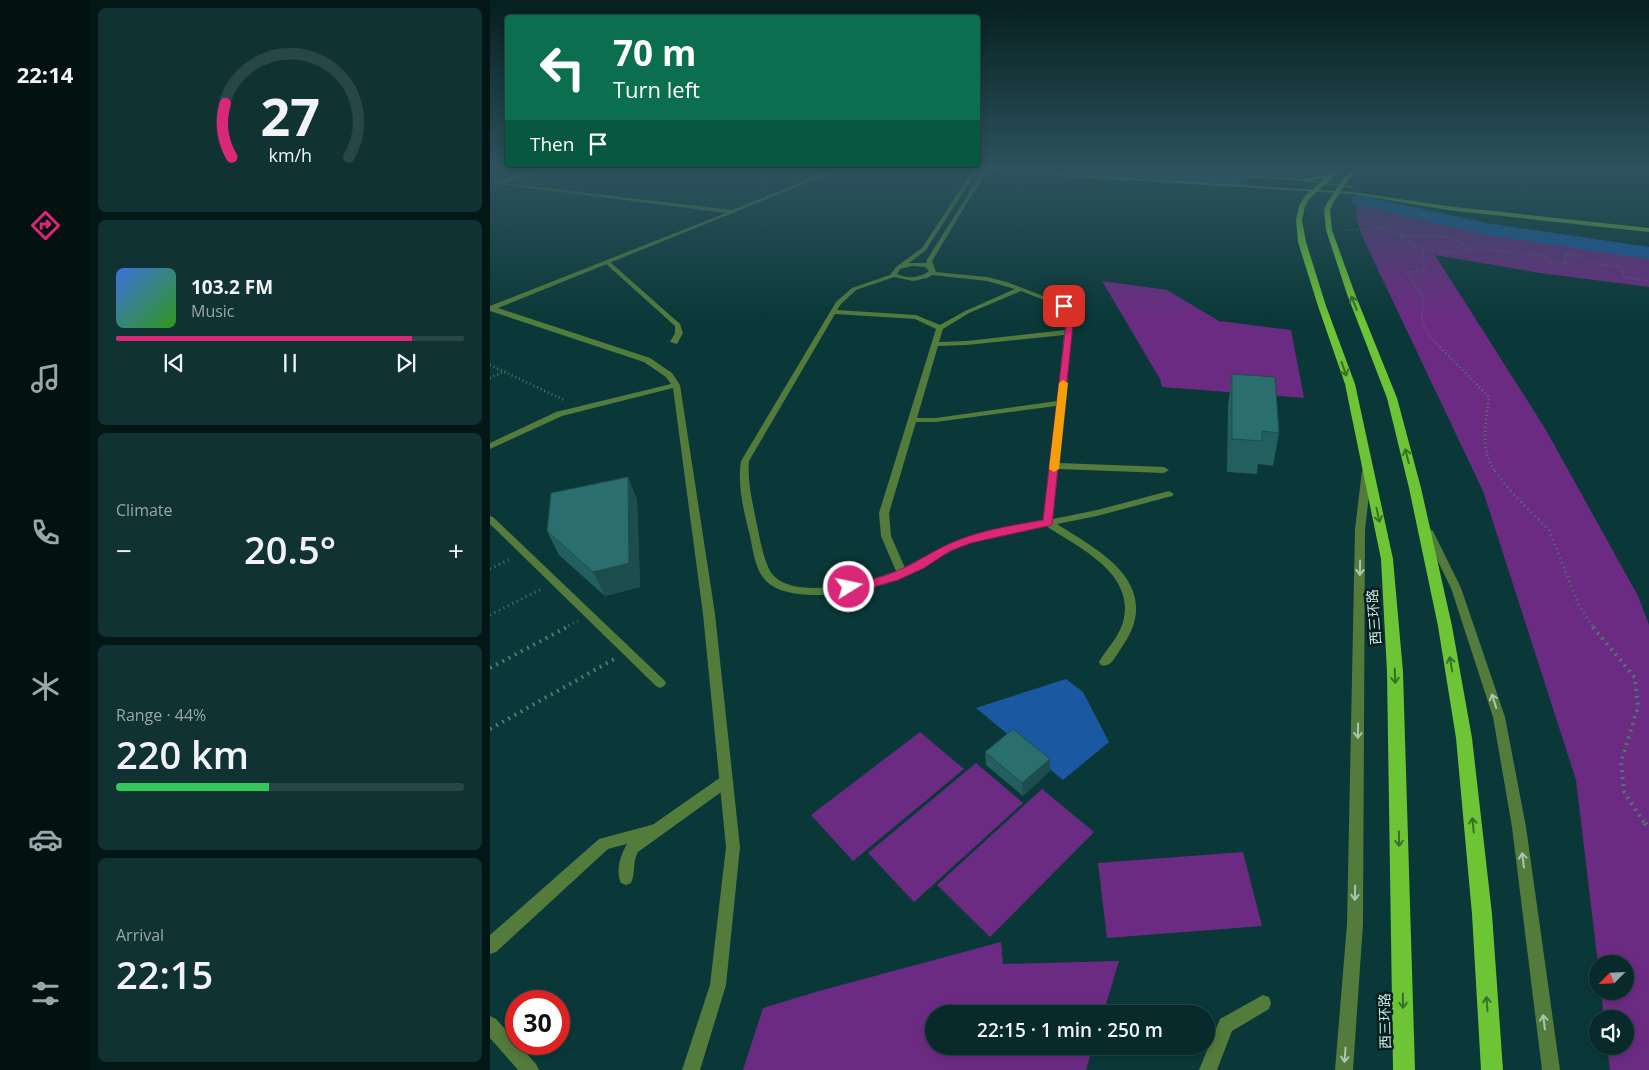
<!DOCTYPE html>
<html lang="en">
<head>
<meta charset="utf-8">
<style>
	body { margin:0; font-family:"Open Sans","Noto Sans SC",sans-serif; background:#113232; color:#f1f3f6; height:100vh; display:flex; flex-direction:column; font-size:19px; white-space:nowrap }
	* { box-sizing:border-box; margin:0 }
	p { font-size:16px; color:#98a7a8 }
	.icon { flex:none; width:28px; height:28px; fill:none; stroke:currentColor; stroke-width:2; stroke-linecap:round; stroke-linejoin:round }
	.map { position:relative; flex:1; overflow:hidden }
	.sheet { display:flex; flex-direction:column; gap:8px; padding:8px; background:#041717; width:400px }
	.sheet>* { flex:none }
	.guide { position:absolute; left:15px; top:15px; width:475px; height:152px; border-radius:5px; box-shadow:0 2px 8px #0003,0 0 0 1px #294647; background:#0b6e4f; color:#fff; overflow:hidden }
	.needle { width:32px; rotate:246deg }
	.tools { position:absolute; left:1099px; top:955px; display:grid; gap:10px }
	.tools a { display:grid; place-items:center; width:45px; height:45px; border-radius:50%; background:#082a2a; box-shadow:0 2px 8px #0003,0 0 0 1px #294647; font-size:25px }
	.speed { position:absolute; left:15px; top:990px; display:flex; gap:10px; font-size:25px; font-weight:700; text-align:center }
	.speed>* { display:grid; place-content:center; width:65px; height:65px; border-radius:50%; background:#082a2a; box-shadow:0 2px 8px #0003,0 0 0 1px #294647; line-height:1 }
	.speed .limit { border:8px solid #d22; background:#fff; color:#111 }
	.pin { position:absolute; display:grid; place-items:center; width:42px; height:42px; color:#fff; margin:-21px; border-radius:10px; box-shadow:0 2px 8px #0006 }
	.me { position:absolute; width:55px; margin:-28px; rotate:80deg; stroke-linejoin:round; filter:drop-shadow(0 0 4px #0008) }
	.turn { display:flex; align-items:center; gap:18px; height:105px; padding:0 25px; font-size:22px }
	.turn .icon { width:65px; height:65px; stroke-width:2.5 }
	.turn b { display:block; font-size:35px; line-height:42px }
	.then { display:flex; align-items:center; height:48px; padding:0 25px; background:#0003; gap:10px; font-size:19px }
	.big { font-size:38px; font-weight:600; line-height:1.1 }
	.sheet .card { flex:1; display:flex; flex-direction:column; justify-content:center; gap:8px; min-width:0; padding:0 18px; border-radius:8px; background:#113232 }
	.sheet .dial { align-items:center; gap:0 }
	.dial svg { height:130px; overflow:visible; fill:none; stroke:#294647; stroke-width:7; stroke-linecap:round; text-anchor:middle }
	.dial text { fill:#f1f3f6; stroke:none }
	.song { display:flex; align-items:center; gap:15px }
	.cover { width:60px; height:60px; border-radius:8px; background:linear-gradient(135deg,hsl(220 70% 55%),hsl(110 70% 35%)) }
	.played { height:5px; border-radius:2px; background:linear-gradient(90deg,#db2777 85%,#294647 85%) }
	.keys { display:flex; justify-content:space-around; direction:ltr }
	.heat { display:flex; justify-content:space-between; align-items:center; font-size:28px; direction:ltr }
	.charge { height:8px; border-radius:4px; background:linear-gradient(90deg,#34c759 44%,#294647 0) }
	.trip { position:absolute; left:435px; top:1005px; width:290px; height:50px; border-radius:25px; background:#082a2a; box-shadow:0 2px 8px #0003,0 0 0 1px #294647; font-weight:600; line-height:50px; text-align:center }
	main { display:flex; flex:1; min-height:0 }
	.dock { display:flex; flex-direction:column; width:90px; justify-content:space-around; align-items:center; background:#031111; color:#98a7a8 }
	.dock .icon { width:35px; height:35px }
	.dock .selected { color:#db2777 }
	.dock b { font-size:22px; color:#f1f3f6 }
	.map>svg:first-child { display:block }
	.green { fill:#6c2b83 }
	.water { fill:#1b58a2 }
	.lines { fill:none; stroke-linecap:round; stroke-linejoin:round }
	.river { fill:#1b58a2; fill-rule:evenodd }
	.path-far4 { stroke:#4f7776; stroke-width:2; stroke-dasharray:0.5 2; stroke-linecap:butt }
	.path-far3 { stroke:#4f7776; stroke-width:2.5; stroke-dasharray:1 3; stroke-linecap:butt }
	.path-far2 { stroke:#4f7776; stroke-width:3; stroke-dasharray:1 4; stroke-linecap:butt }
	.path-far1 { stroke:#4f7776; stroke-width:4; stroke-dasharray:2 5; stroke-linecap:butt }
	.path { stroke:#4f7776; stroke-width:5; stroke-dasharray:2 6; stroke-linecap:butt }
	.lane { fill:#527b3c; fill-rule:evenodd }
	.street { fill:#527b3c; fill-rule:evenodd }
	.secondary { fill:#62a43b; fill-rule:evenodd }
	.primary { fill:#6dc435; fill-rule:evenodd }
	.wall { fill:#245f5f }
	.shaded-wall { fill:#1d4d4d }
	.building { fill:#2a6e6e; stroke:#1d4d4d }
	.oneway { stroke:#397029 }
	.oneway2 { stroke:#a7c7b3 }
	.route { fill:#db2777; stroke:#8e194d }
	.slow { fill:#f59e0b }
	.labels { text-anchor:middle; stroke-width:5; stroke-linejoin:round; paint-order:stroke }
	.street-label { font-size:14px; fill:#cbe7e6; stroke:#051d1d }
</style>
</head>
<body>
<main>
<nav class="dock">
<b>22:14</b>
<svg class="icon selected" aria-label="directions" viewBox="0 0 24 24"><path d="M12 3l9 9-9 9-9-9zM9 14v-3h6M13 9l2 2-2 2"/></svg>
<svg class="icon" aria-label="music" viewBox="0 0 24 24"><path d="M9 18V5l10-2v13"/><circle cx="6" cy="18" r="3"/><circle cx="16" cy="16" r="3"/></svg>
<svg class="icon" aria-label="phone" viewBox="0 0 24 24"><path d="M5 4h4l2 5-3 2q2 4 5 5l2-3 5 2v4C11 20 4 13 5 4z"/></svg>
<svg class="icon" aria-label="climate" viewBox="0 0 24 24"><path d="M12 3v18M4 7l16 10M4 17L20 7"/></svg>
<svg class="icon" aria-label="car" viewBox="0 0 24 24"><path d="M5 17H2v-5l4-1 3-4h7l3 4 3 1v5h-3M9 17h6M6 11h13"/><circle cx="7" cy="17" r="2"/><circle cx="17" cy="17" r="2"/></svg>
<svg class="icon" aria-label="filters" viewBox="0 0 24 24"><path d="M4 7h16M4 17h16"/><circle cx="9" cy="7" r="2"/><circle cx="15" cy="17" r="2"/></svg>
</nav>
<section class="sheet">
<div class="card dial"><svg viewBox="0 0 100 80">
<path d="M14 69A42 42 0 1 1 86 69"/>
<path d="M14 69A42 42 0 0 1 10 36" stroke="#db2777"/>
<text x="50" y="56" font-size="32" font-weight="700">27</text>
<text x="50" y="72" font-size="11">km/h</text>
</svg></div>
<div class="card">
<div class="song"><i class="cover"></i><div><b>103.2 FM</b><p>Music</p></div></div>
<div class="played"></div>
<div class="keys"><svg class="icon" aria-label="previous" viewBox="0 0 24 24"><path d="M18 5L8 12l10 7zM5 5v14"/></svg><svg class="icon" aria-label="pause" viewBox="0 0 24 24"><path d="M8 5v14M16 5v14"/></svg><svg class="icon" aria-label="next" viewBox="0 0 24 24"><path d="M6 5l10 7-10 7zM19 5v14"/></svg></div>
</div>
<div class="card"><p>Climate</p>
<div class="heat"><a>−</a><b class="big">20.5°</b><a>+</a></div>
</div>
<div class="card"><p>Range · 44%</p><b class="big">220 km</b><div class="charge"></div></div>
<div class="card"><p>Arrival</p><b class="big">22:15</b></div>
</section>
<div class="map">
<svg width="1159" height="1070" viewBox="0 0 1159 1070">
	<rect width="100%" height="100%" fill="#0a3838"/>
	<path class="green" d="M870 203C965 227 1062 241 1159 255V287L1050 273 945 255 1056 430 1148 596 1159 625V1070H1120L1117 1046H1135V1019H1114L1111 991H1135V964H1108L1086 780 993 491 871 234 866 216 867 204Z
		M612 281 677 290 729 321 801 330 814 398 672 387 670 379Z
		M430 732 474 769 363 861 321 815Z
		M486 763 533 803 424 902 378 853Z
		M552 789 604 832 500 937 447 885Z
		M753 852 772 926 617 938 608 863Z
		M511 942 513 964 629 961 613 1014H444V1046H603L596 1070H253L273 1008 329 991Z"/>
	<path class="water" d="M576 679 593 692 619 742 573 780 486 708Z"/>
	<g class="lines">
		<path class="river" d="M536 169H629L750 176 756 177 758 181 756 185 750 186 544 174 538 172Z
			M870 195 996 223 1159 247V259L996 235 864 204 861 200 864 196Z"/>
		<path class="path-far4" d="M891 228 912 235 958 237 981 248C960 257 929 252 911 237L913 235
			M850 230 884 229 897 226 895 223
			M933 248 932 263 936 270 917 272 934 300C929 325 934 331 951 348
			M981 248 1055 256 1057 262 1076 264 1075 254 1088 255 1094 260 1106 264 1131 267 1134 277 1159 281"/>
		<path class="path-far3" d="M950 347 999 397C996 423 989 450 1006 472
			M0 365 74 400
			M0 378 15 371"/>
		<path class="path-far2" d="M1005 471 1022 493 1059 530 1089 606 1104 628
			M0 569 22 558
			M0 615 53 588
			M74 628 88 621"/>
		<path class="path-far1" d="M1103 627 1145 678 1148 707 1131 762 1134 792 1155 824
			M0 668 77 627
			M0 729 126 658"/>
		<path class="path" d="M1155 823 1159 830"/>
		<path class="lane" d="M770 169H775L767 179H763Z
			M115 261H119L190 324 193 333 187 344 180 342 185 333V326L115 263Z
			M236 775 241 777 243 781 241 785 148 852C142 862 146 873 141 883L136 885 131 883C125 869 131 854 138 842L231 777Z"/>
		<path class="street" d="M49 169H56L12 183 242 210 345 169H351L8 308 160 358 182 373 190 385 225 614 250 847 236 985 210 1070H192L220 985 236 847 213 614 183 388 72 416 0 449V443L66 412 181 384 176 377 154 362 0 311V306L236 213 1 183Z
			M483 170 487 171 436 250 419 263H437L436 261 493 171 497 170 442 261 446 272 497 277 517 282 576 305 583 315 569 463 674 467 679 470 674 473 568 469 563 519 607 510 679 491 684 494 682 496 607 516 567 524C599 545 655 572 645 619 643 630 636 641 630 650 625 657 621 668 611 665L609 662C617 648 631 635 634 618 643 572 588 547 556 526 529 531 501 535 475 545 454 553 435 568 415 577 385 590 303 608 276 581 265 570 263 550 260 536 254 512 247 485 251 461L346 302 362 288 400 275 406 267 432 248ZM422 266 435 267 439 271C430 278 417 279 407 274L410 269ZM442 275 497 281 525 289 475 311 450 325 426 315 347 310 351 304 366 290 404 277 423 281 437 278ZM531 291 572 307 577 315 575 330 477 341 449 342 453 329 479 313ZM345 314 425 319 446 329 389 513 391 536 406 571C378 582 307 600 284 576 274 566 270 538 267 525 263 504 257 482 259 461ZM574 335 567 401 446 418H427L448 346 477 345ZM566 406 553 521 506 530 469 540 415 568 401 536 399 513 426 422H446Z
			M877 468 882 471 875 529 873 924 863 1070H845L857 924 865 529 872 471Z
			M0 516 3 517 174 680 176 683 174 686 170 688 166 686 0 524Z
			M938 528 943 531 971 588 1015 717 1036 827 1070 1070H1052L1022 827 1003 717 961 588 933 531Z
			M165 824 170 825 172 830 170 835 118 849 6 952 0 954V935L109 839Z
			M773 995 779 997 781 1003 779 1009 742 1031 727 1070H709L730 1019Z
			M0 1016 6 1019 26 1041V1044H28L46 1064 49 1070H28L0 1038Z"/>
		<path class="secondary" d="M459 169H485L863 192 957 206 1159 228V232L957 210 863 194Z
			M599 169H630L804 178 863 187 861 188 804 180Z"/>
		<path class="primary" d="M846 169H852L820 198 815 206 812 220 816 242 836 306 865 384 903 559 913 672 925 1070H903L897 672 891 559 855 384 828 306 808 242 806 220 809 206 815 196 835 178 814 182 812 179 839 174Z
			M863 169H870L859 178 843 203 840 210 842 230 865 294 907 398 931 488 962 626 982 738 1002 914 1013 1070H991L982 914 966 738 948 626 919 488 897 398 857 294 836 230 834 210 837 203 855 176Z"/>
	</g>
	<path class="wall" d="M742 374 789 433 783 466 768 464 767 474 737 472 738 405Z
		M138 477 147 500 150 587 115 596 69 555 57 531Z
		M495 752 560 771 533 796 496 765Z"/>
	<path class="shaded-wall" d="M138 477 147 500 150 587 115 596 103 572Z
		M560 759V771L533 796 532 783Z"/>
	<path class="building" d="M742 374 785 377 789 433 772 431V441L742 439Z
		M138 477 139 563 103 572 57 531 61 493Z
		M523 729 560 759 532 783 495 752Z"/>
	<defs><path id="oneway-shaft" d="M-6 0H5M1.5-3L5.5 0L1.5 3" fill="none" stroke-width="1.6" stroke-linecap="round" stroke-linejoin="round" transform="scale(1.25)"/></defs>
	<g class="oneway">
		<use href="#oneway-shaft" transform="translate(864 303) rotate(-112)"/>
		<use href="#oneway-shaft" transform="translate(854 369) rotate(70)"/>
		<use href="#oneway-shaft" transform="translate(917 456) rotate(-104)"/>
		<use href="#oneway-shaft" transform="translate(888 515) rotate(78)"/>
		<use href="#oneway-shaft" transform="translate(961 664) rotate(-100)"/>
		<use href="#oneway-shaft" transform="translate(905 676) rotate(88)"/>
		<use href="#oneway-shaft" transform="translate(983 825) rotate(-96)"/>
		<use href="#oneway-shaft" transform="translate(909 839) rotate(89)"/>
		<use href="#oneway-shaft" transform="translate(913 1001) rotate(89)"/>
		<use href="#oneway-shaft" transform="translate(997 1004) rotate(-94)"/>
	</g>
	<g class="oneway2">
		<use href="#oneway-shaft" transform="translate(870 568) rotate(91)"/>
		<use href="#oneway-shaft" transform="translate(1004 701) rotate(-108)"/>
		<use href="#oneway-shaft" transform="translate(868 731) rotate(91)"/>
		<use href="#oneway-shaft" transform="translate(1033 860) rotate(-97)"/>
		<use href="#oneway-shaft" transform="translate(865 893) rotate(91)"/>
		<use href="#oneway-shaft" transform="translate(1054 1022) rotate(-97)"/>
		<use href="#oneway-shaft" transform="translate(855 1055) rotate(94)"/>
	</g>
	<linearGradient id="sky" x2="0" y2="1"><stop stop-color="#061f1f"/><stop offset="0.53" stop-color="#2d535e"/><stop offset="1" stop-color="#2d535e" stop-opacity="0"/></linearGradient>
	<rect width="1159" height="319" fill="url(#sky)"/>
	<path class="route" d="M571 304H577L584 315 562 525 481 543 460 551 434 568 408 580 373 590H355L353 587 355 584C369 580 385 580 399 574 425 565 445 548 471 539 497 529 525 525 553 520L577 315 570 306Z"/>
	<path class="slow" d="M573 380 578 383 569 469 564 472 559 469 569 383Z"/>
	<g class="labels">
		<g class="street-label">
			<text transform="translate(884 617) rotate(-94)" y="5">西三环路</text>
			<text transform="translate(895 1021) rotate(-91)" y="5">西三环路</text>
		</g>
	</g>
</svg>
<div class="tools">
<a><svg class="needle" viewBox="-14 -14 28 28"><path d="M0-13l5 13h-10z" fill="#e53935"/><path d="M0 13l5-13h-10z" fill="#98a7a8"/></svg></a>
<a><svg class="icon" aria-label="sound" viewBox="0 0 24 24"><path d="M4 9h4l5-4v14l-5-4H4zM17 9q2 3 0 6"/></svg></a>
</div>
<div class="speed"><div class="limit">30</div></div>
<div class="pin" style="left:574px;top:306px;background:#d93025"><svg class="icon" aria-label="arrive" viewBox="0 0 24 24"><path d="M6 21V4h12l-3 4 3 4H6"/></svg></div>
<svg class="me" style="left:359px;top:587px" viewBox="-20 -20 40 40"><circle r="17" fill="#db2777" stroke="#fff" stroke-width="3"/><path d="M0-11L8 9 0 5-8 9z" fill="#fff"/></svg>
<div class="trip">22:15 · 1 min · 250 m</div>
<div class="guide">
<div class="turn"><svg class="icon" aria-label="left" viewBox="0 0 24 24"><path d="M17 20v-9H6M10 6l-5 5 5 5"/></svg><div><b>70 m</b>Turn left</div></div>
<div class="then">Then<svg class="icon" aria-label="arrive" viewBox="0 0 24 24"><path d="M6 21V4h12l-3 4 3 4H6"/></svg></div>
</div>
</div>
</main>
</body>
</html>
